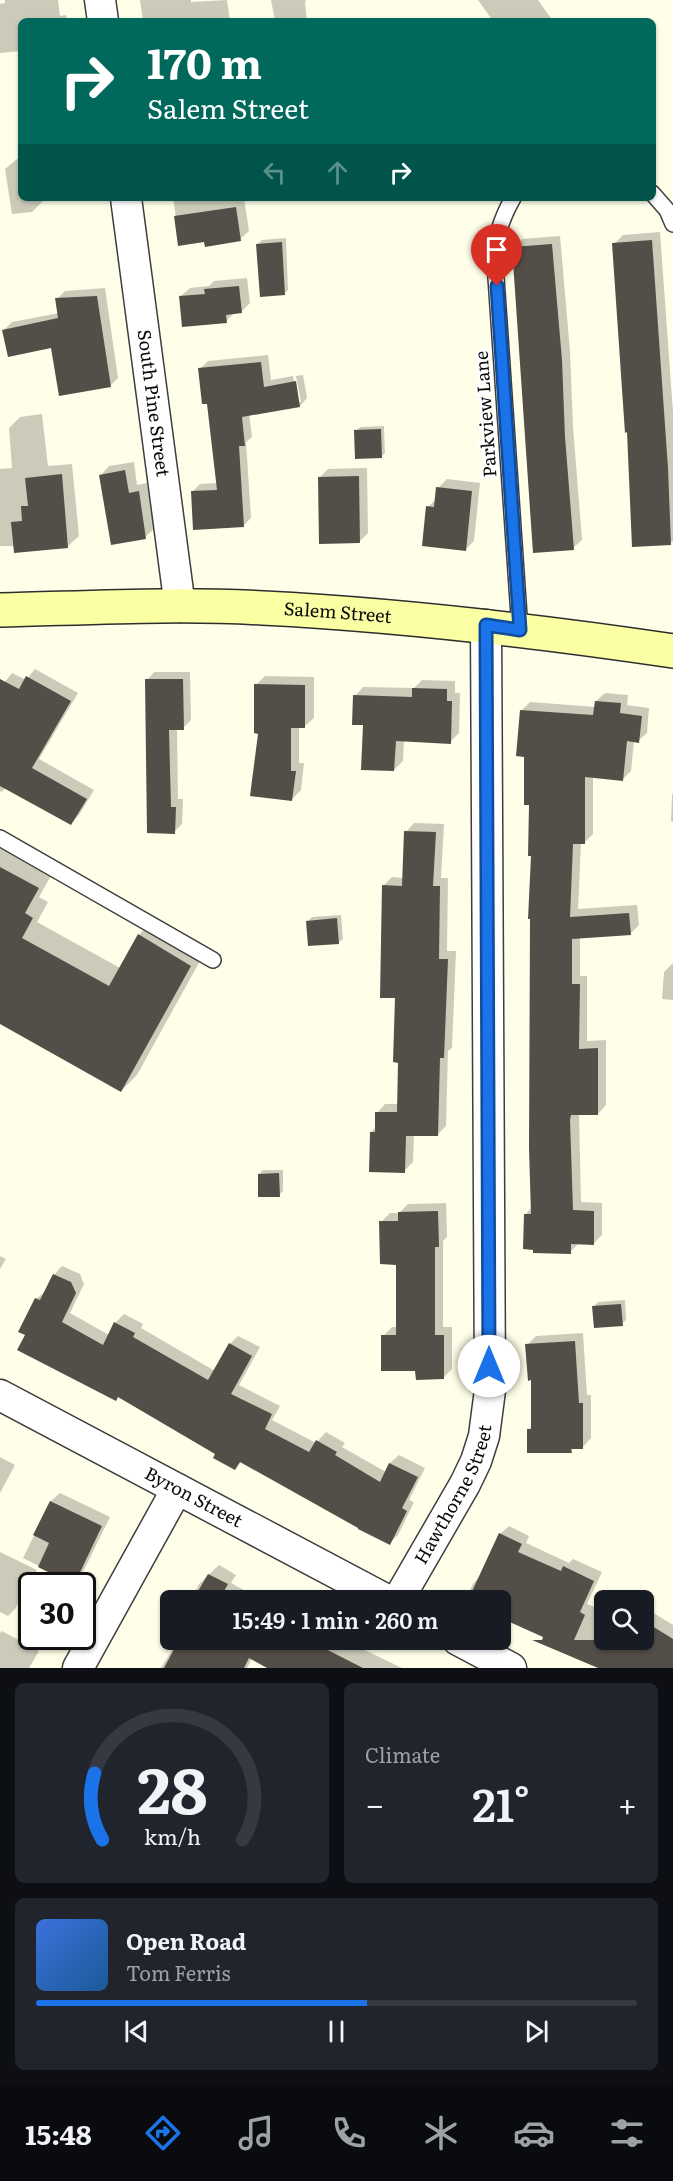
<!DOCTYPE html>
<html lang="en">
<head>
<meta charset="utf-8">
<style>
	body { margin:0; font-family:Literata,serif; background:#20242c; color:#f1f3f6; height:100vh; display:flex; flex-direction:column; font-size:22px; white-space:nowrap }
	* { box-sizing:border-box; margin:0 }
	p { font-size:20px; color:#9ea1a6 }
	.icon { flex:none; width:33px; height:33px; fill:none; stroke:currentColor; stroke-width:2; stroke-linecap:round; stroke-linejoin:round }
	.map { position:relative; height:1668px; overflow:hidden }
	.details { display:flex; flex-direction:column; gap:15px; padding:15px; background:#0d0f14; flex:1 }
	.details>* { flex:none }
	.hud { position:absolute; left:18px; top:18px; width:638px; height:183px; border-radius:9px; box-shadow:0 2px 4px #0004; background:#00695c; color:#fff; overflow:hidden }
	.fabs { position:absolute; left:594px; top:1590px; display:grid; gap:12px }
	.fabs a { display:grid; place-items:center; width:60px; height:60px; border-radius:9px; background:#171b24; box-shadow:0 2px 4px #0004; font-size:30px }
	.speed { position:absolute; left:18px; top:1572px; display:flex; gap:12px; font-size:30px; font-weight:700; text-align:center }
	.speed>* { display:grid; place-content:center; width:78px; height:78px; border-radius:50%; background:#171b24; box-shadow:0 2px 4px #0004; line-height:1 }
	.speed .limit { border:3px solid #111; border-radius:9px; background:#fff; color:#111 }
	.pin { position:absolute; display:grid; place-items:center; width:51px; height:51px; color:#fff; margin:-62px -26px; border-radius:50% 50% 50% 0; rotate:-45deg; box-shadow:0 0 6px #0007 }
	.pin .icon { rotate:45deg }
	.me { position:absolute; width:66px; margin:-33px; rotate:0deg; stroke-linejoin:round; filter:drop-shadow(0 0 4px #0008) }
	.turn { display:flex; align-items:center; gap:21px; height:126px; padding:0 30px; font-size:27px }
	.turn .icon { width:78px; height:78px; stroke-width:2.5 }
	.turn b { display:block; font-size:42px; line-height:51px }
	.lanes { display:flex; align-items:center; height:57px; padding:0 30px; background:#0003; justify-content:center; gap:30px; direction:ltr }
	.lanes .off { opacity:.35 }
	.big { font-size:45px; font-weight:600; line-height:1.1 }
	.details .card { flex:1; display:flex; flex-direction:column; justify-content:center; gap:9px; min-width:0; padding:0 21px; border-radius:9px; background:#20242c }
	.details .dial { align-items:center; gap:0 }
	.dial svg { height:156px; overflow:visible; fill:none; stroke:#363941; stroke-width:7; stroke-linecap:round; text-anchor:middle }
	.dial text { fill:#f1f3f6; stroke:none }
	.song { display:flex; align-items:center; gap:18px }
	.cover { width:72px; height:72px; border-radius:9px; background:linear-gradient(135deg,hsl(220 70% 55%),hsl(210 70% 35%)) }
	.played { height:6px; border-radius:3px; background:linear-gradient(90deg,#1a73e8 55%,#363941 55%) }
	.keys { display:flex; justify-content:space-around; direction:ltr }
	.heat { display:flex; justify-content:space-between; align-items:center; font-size:33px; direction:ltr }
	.details .tiles { flex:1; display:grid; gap:15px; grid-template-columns:1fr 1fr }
	.card:last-child { grid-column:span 2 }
	.trip { position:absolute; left:160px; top:1590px; width:351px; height:60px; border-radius:9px; background:#171b24; box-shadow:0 2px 4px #0004; font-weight:600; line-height:60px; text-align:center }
	.tabs { display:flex; height:96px; justify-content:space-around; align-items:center; background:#090b0e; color:#9ea1a6 }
	.tabs .icon { width:42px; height:42px }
	.tabs .selected { color:#1a73e8 }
	.tabs b { font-size:27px; color:#f1f3f6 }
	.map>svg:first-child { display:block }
	.shadow { fill:#0003 }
	.building { fill:#534e47 }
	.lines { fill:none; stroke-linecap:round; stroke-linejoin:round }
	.lane-casing { stroke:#3e3e3e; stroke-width:18 }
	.street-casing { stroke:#3e3e3e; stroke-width:33 }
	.secondary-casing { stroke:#2d2d2d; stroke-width:36 }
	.lane { stroke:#fff; stroke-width:15 }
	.street { stroke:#fff; stroke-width:30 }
	.secondary { stroke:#faffa4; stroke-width:33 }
	.route-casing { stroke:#114b97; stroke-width:15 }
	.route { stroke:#1a73e8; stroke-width:10 }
	.labels { text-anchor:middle; stroke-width:6; stroke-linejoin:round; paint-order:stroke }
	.street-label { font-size:18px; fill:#0b0b0b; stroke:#fff }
</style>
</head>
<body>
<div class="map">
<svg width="673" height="1668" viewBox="0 0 673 1668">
	<rect width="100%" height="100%" fill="#fffee9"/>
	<path class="shadow" d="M5 0H58L60 16 66 15 67 21H21V54V51L0 53V4L5 3Z
		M140 0H191V2L227 0 230 21H143Z
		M271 0H306L305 3 307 21H275Z
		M478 0H538L553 21H493Z
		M21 156V198H42L43 201 32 212 12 214 5 169Z
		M173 198H244L249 231 240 239 206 240 180 244Z
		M660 232 673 412V541L670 543 629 431 614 244 623 235Z
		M560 236 570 351 573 427 582 540 573 548 514 248 522 239Z
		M286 238 288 290 284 294 258 244 262 240Z
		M247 278 250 303 241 312H235L226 321 181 296 190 288 209 286 214 281Z
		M105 288 118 378 110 386 52 346 4 330 12 322 59 313 57 299 65 291Z
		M268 355 271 380 293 376 298 402H301L296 376 303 375 307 398 300 406 249 414 252 437 246 442 251 518 243 526 192 492 200 484 217 483 208 402 200 369 208 361Z
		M42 414 48 466 72 464 79 536 67 547 0 546V469L12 468 9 428 20 417Z
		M384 426 385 453 381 457 356 431 360 427Z
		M134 462 137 485 147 483 154 529 145 537 101 475 109 466Z
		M367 468 368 533 359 542 319 478 328 469Z
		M447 479 480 483 474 541 466 549 428 507 437 498 438 488Z
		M35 669 78 693 39 759 94 790 79 815 71 823 6 787 2 792 0 791V688L12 673 26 680Z
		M154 672H190L191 720 183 728H177L178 799H183L182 824 174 832 147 680Z
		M265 676 314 677V718L305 726H299V763H304L301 790 292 799 259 732 256 685Z
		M422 680 455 681V693H460L459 733 450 742 404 740 403 761 394 770 364 724 355 696 363 687 414 688Z
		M605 693 628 695 627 705 649 708 647 733 638 741H634L631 771 622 780 593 776V834L584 843H581L578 909 637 905 639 925 630 934 580 937V976H587V1041L606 1040V1105L598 1114H579L581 1202 602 1203V1235L593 1244 579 1243 570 1252 525 1215 532 1207V855L530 803 522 710 530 702 596 707V701Z
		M673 793V822L671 821 672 795Z
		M414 823 444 824 441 878H448L447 951H456L452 1048 448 1051 446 1126 437 1135 414 1134 413 1162 404 1171 371 1132 376 1127 377 1113 385 1104H399V1061L397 997 383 886 392 877 404 878 406 832Z
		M0 843 53 872 39 897 48 902 37 922 120 968 139 935 154 919 206 950 137 1075 121 1091 0 1022Z
		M341 915 343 939 338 943 308 921 312 917Z
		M673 963V1000L662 999 664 972Z
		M263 1170H283V1191L279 1195 259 1174Z
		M446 1203 447 1237 443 1241V1327H452V1369L443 1378 417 1370 383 1336 392 1327H398V1264L381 1222 390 1213H399L408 1204Z
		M0 1256 6 1259 0 1269Z
		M62 1266 80 1274 84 1284 70 1313 109 1335 115 1323 124 1314 143 1324 141 1328 215 1371 230 1344 238 1336 260 1347 239 1385 280 1406 272 1420 316 1443 326 1432 345 1443 342 1447 386 1472 390 1463 399 1455 425 1468 409 1500 414 1502 398 1535 389 1543 242 1461 235 1468 217 1453 27 1334 36 1299 46 1291 54 1275Z
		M625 1300 626 1320 622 1324 594 1306 598 1302Z
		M583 1333 587 1395H591V1438L583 1447H575L571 1451 528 1430 533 1426V1379L527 1345 536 1336Z
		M0 1457 15 1465 0 1493Z
		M60 1493 110 1517 82 1574 73 1583 23 1558 51 1501Z
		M509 1526 529 1536 526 1543 569 1563 573 1559 602 1572 587 1604 604 1611V1640H644V1607L673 1625V1668H599L545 1636 501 1617V1600H465L473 1584 481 1575 500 1534Z
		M0 1552 37 1570 15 1609 8 1616 0 1612Z
		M219 1565 236 1575 231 1583 262 1600H191L199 1584Z
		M2 1631 39 1651 29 1668H0V1633Z
		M178 1640H333L345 1645 348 1642 402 1668H270L252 1658 247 1668H161Z"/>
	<path class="building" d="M236 207 241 241 205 247 204 242 178 246 174 216Z
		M652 240 668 468 671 545 632 547 627 432 625 433 612 243Z
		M282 242 285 295 260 297 256 244Z
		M552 244 562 360 565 437 574 550 533 553 512 247Z
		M239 286 242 313 226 315 227 323 182 327 179 296 205 294 204 289Z
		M97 296 111 387 59 396 51 348 8 357 2 330 58 318 55 298Z
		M261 362 264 387 296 381 300 407 242 417 245 446H239L244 527 193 530 191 491 217 490 207 404H202L198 368Z
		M381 429 382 458 355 459 354 430Z
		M125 470 129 493 139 491 146 539 111 545 99 475Z
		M62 474 68 548 14 553 11 522 22 521 21 506H28L25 478Z
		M359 476 360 543 319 544 318 477Z
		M436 487 472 491 466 551 422 546 426 506 434 507Z
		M26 676 71 701 32 768 87 799 71 825 0 786V679L19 689Z
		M145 679H183L184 730H169L171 807H176L175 834 147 833Z
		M254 684 305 685V728H291V771H296L292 801 250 796 258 734 254 733Z
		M412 688 447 689V701H452L451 744 396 741 394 771 361 770 363 725H352L353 695 412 697Z
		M595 701 621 703 620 713 642 716 639 743 627 741 623 781 585 777V844H573L570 917 629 913 631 935 572 939V984H580L579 1049 598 1048V1115H571L570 1120 573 1210 594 1211V1245L571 1244V1254L533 1253V1250L523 1249 524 1214H531L529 1148 530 919H528L531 856H528L529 805H524V757L516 756 520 710 593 715Z
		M404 831 436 832 433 886H440L439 959H448L444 1058H440L438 1136H406L405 1173 369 1172 370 1132H375V1112H397L398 1063 393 1062 395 998H380L382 885 402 886Z
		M0 867 39 888 25 913 33 918 22 938 109 986 138 934 191 966 121 1092 0 1024Z
		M337 918 339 944 308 946 306 921Z
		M279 1173 280 1197H258V1174Z
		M438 1211 439 1247H435V1335H444V1379L416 1380 415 1371H381V1335H396V1265L380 1264 379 1221H398V1212Z
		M53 1274 71 1282 76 1293 62 1322 103 1345 114 1322 135 1333 133 1337 208 1380 229 1343 252 1356 231 1394 272 1414 265 1429 309 1452 316 1440 337 1452 335 1455 380 1482 389 1463 418 1477 402 1508 407 1511 390 1545 358 1529V1528L240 1462 235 1470 213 1458 215 1454 118 1397 116 1401 17 1350 25 1335 18 1332 35 1298 40 1300Z
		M621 1304 623 1326 594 1328 592 1306Z
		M575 1341 579 1403H583V1449H571L572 1453H527V1429H531V1380L528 1381 525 1344Z
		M50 1501 102 1526 74 1585 38 1567 49 1543 33 1535Z
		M499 1533 522 1544 518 1552 561 1571 563 1566 594 1581 580 1612 585 1615 574 1640H644V1621L673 1639V1668H598L532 1640H542L543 1637 501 1618V1600H468Z
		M208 1574 228 1584 222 1595 227 1597 226 1600H193Z
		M179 1640H308L363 1668H267L249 1658 244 1668H164Z"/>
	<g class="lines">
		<defs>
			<path id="lane" d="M652 193 667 210 673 224
				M513 198C501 219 495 238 495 263L520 631
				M0 838 213 960"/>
			<g id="street">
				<path d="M100 0 103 21"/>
				<path id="s1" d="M126 198 180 607"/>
				<path id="s2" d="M0 1395 387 1600"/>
				<path id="s3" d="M398 1600 465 1484 476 1461 484 1436 490 1390 486 625"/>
				<path d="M458 1640 511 1668"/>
				<path d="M78 1668 177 1489"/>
			</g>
			<g id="secondary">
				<path id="s4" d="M0 610C87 608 176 603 263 608 400 615 537 631 673 651"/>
			</g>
		</defs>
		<use href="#lane" class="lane-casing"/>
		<use href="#street" class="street-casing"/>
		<use href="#secondary" class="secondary-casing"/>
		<use href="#lane" class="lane"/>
		<use href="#street" class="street"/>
		<use href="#secondary" class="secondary"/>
	</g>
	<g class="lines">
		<defs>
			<path id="route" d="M489 1366 486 625 520 630 497 286"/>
		</defs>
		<use href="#route" class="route-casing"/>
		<use href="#route" class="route"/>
	</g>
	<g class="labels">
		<g class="street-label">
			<text dy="6" stroke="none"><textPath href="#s1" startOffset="207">South Pine Street</textPath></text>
			<text transform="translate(486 414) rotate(-94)" y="6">Parkview Lane</text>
			<text dy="6" stroke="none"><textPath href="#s4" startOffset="338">Salem Street</textPath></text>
			<text dy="6" stroke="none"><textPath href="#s3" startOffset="120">Hawthorne Street</textPath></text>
			<text dy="6" stroke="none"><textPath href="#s2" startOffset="219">Byron Street</textPath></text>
		</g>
	</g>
</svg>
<div class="fabs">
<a><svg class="icon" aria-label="search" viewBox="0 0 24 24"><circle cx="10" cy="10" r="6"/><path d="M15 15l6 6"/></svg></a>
</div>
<div class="speed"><div class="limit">30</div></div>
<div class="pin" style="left:497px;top:286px;background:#d93025"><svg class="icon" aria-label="arrive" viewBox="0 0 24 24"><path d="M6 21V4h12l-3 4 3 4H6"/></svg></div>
<svg class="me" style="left:489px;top:1366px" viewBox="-20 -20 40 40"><circle r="19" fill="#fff"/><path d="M0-13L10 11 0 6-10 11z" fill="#1a73e8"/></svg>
<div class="trip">15:49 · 1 min · 260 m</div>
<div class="hud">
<div class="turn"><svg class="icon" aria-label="right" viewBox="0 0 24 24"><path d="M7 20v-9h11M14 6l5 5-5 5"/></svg><div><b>170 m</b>Salem Street</div></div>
<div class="lanes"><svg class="icon off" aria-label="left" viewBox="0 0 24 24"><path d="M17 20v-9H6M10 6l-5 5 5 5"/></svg><svg class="icon off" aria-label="ahead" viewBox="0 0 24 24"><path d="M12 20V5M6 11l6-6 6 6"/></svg><svg class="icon" aria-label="right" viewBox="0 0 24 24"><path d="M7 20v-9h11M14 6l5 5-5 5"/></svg></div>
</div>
</div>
<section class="details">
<div class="tiles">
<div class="card dial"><svg viewBox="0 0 100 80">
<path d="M14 69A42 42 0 1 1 86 69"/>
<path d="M14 69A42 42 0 0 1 10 35" stroke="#1a73e8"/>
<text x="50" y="56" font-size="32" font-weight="700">28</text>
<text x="50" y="72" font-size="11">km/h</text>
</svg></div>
<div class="card"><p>Climate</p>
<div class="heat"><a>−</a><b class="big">21°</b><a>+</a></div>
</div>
<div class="card">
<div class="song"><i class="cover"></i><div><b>Open Road</b><p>Tom Ferris</p></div></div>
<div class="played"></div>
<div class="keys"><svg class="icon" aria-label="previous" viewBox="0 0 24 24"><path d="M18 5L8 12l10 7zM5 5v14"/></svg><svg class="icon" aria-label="pause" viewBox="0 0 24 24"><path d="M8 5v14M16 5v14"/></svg><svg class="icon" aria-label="next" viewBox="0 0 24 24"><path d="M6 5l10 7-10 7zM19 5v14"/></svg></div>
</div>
</div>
</section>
<nav class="tabs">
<b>15:48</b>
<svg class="icon selected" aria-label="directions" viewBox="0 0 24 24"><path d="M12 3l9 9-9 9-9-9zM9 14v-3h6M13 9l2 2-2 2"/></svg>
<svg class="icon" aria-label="music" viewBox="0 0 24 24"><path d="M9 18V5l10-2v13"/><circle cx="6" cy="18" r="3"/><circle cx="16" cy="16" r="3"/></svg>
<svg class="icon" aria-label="phone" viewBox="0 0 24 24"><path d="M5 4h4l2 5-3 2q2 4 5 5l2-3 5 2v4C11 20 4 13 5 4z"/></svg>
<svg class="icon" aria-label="climate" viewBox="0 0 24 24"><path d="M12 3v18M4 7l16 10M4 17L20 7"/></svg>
<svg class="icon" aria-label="car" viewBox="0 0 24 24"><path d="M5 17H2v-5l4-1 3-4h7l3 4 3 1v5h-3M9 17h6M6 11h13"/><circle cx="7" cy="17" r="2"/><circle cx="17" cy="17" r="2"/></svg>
<svg class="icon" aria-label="filters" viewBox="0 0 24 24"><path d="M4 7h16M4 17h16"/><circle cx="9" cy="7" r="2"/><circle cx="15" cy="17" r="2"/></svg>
</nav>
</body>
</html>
